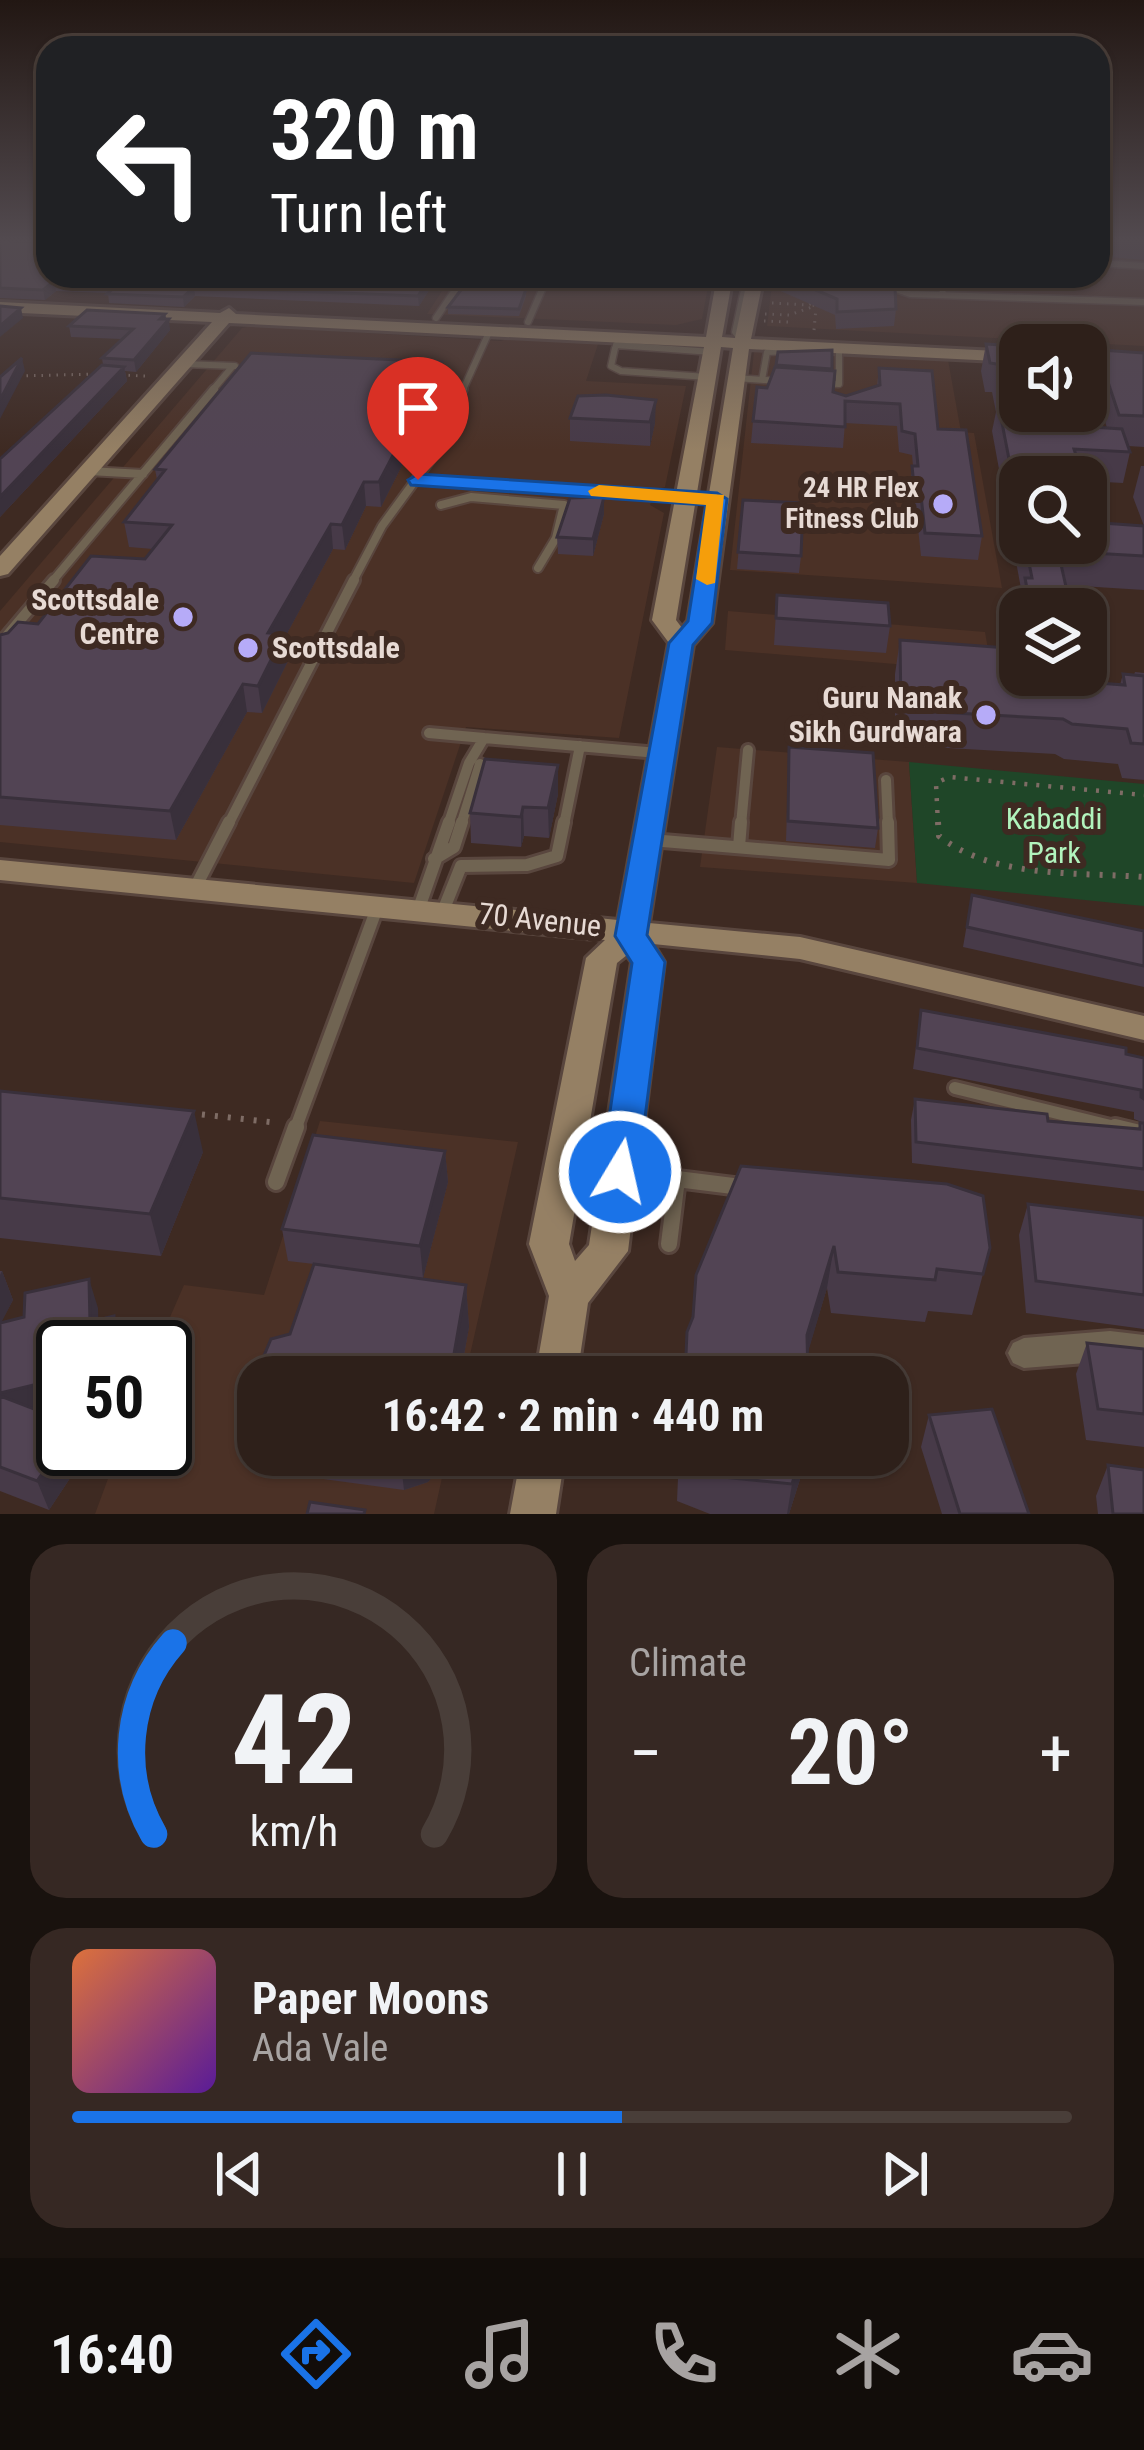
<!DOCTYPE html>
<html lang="en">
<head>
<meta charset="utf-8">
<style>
	body { margin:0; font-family:"Roboto Condensed",sans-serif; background:#362823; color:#f1f3f6; height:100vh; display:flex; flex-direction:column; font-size:45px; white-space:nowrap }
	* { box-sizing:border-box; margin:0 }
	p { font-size:39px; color:#a7a3a2 }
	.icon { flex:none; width:66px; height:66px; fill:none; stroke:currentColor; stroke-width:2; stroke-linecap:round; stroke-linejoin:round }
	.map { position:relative; height:1514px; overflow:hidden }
	.sheet { display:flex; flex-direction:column; gap:30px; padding:30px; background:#19120e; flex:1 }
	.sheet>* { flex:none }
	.hud { position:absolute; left:36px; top:36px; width:1074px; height:252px; border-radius:36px; box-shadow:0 3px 9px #0004,0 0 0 3px #493e39; background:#202124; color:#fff; overflow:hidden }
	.fabs { position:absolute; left:999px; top:324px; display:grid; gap:24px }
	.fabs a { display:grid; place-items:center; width:108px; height:108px; border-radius:24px; background:#2e201a; box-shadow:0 3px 9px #0004,0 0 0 3px #493e39; font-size:60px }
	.speed { position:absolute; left:36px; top:1320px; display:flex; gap:24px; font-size:60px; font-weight:700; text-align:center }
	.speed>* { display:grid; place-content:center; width:156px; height:156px; border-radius:50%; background:#2e201a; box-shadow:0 3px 9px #0004,0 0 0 3px #493e39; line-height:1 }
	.speed .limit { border:6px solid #111; border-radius:18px; background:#fff; color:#111 }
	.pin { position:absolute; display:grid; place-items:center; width:102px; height:102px; color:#fff; margin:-123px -51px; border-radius:50% 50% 50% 0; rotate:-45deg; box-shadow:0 0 12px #0007 }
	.pin .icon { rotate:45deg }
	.me { position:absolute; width:132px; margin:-66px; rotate:9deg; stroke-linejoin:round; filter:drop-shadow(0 0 9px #0008) }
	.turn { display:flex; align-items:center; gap:42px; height:252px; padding:0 36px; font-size:54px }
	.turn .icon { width:156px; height:156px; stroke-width:2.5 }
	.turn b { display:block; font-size:84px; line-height:102px }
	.big { font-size:90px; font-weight:700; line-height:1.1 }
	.sheet .widget { flex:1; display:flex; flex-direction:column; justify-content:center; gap:18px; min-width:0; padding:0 42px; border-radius:36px; background:#362823 }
	.sheet .dial { align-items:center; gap:0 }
	.dial svg { height:312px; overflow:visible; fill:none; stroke:#493e39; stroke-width:7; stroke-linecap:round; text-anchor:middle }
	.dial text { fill:#f1f3f6; stroke:none }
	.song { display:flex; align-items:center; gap:36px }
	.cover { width:144px; height:144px; border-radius:18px; background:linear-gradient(135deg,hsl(20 70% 55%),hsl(270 70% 35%)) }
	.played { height:12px; border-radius:6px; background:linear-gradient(90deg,#1a73e8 55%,#493e39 55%) }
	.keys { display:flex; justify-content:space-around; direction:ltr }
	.heat { display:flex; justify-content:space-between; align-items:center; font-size:66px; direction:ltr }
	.sheet .tiles { flex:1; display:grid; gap:30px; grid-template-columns:1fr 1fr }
	.widget:last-child { grid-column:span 2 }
	.trip { position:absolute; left:237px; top:1356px; width:672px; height:120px; border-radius:36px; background:#2e201a; box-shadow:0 3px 9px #0004,0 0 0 3px #493e39; font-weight:700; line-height:120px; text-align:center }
	.tabs { display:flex; height:192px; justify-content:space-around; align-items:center; background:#120d0a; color:#a7a3a2 }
	.tabs .icon { width:84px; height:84px }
	.tabs .active { color:#1a73e8 }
	.tabs b { font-size:54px; color:#f1f3f6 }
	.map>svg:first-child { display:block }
	.built { fill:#4b3126 }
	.green { fill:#1f4628 }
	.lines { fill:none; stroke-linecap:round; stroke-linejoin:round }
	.lane-far4-casing { stroke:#59463e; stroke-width:9 }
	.lane-far3-casing { stroke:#59463e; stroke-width:12 }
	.lane-far2-casing { stroke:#59463e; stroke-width:16 }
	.lane-far1-casing { stroke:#59463e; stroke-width:18 }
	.lane-casing { stroke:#59463e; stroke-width:22 }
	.street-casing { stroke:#59463e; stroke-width:6 }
	.secondary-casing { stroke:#59463e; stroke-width:6 }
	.path-far2 { stroke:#7e6c65; stroke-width:3; stroke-dasharray:1.5 6; stroke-linecap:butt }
	.path-far1 { stroke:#7e6c65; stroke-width:4.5; stroke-dasharray:3 9; stroke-linecap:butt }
	.path { stroke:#7e6c65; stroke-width:6; stroke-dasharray:3 10; stroke-linecap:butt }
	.lane-far4 { stroke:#706452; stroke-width:6 }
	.lane-far3 { stroke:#706452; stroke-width:8 }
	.lane-far2 { stroke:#706452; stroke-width:10 }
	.lane-far1 { stroke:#706452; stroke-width:12 }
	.lane { stroke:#706452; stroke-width:16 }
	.street { fill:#706452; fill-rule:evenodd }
	.secondary { fill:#958064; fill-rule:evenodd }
	.wall { fill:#473a48 }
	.shaded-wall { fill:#39303b }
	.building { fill:#524454; stroke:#39303b; stroke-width:3 }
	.route { fill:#1a73e8; stroke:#114b97; stroke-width:3 }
	.slow { fill:#f59e0b }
	.poi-dot { fill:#b6abf8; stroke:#3e2a22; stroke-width:4.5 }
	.labels { text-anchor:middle; stroke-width:12; stroke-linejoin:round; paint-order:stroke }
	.far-poi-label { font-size:27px; font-weight:bold; fill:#e7dad4; stroke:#3e2a22; text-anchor:end }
	.poi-label { font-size:30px; font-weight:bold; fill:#e7dad4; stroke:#3e2a22; text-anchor:end }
	.park-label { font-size:30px; fill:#b1f4bd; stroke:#3e2a22 }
	.street-label { font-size:30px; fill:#e7dad4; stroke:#3e2a22 }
</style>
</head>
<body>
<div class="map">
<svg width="1144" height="1514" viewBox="0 0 1144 1514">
	<rect width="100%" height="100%" fill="#3e2a22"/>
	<path class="built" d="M1098 239H1144V346L767 326 773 276H1098Z
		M452 276H710L702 319 676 325 427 314Z
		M251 326 501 341 513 337 599 341 586 381 686 386 665 487 655 490 650 505 664 513 619 738 466 727 414 883 0 842V611L242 328Z
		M766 349 948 360 961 432 974 433 1002 588 730 570 754 352Z
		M728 611 985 632 992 672 725 650Z
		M717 747 909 762 917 883 700 867Z
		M320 1121 518 1142 465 1377H258V1455H447L434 1514H95L119 1449H165V1347H157L184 1285 264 1295Z"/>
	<path class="green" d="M909 762 1144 784V906L917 883Z"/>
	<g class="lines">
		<defs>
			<path id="lane-far4" d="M1098 263 1144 266
				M858 276 910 294 1144 302
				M940 276 943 294
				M436 318 455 290 475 276
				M528 322 548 276
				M742 341 735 332 747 276
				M616 345 712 352
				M615 348 611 366 621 371 707 377
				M185 364 235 366
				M735 378 780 381
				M762 380 767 352 789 351
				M823 383 839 384V347
				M211 392 232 367
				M462 392 490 330"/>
			<path id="lane-far3" d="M89 471 143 474
				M418 480 717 499
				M441 505 471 497 564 505 556 538 538 568
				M51 583 214 389
				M352 583 382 526 431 459 463 389"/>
			<path id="lane-far2" d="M0 644 54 580
				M429 733 484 738
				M886 780 888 825
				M228 825 354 580
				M448 825 469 763 484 738 658 753
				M461 825 480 764
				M564 825 580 746
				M741 825 748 750"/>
			<path id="lane-far1" d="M651 840 889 860 888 822
				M739 847 741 822
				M434 859 454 847 462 822
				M195 888 229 822
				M419 908 449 822
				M443 911 461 866 527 865 557 856 564 822
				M955 1088 1127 1130
				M295 1130 377 908"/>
			<path id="lane" d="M1115 1127 1144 1134
				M629 1173 741 1187
				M276 1182 296 1127
				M669 1244 677 1179"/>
			<path id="street" d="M1110 1331 1144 1335V1365L1110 1361 1024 1368 1013 1363 1008 1353 1013 1343 1024 1338Z"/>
			<path id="secondary" d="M717 276H733L722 337 735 338 748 276H764L751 339 1020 352V362L749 349 712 623 693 645 649 923 800 937 1144 1016V1040L800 959 653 944 664 962 628 1251 588 1303 577 1377H535L549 1296 529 1244 586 958 605 940 0 880V860L618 920 669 643 652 620 704 347 229 323 8 574 0 576V556L212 322 0 312V302L220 313 229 308 236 314 706 337ZM721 347 733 348 688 621 682 628 676 620ZM627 955 632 962 589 1245 575 1261 569 1244 617 963Z
				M521 1455H565L556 1514H510Z"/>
		</defs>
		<use href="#lane-far4" class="lane-far4-casing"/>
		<use href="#lane-far3" class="lane-far3-casing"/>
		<use href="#lane-far2" class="lane-far2-casing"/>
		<use href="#lane-far1" class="lane-far1-casing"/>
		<use href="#lane" class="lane-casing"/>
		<use href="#street" class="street-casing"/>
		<use href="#secondary" class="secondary-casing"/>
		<path class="path-far2" d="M815 302 823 303 825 306 808 305Z
			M772 303 808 305
			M765 314 789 315 812 307
			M764 321 788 322
			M814 330 816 308
			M121 375 145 376
			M19 376 97 374"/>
		<path class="path-far1" d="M938 825 936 783 949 777 1144 795"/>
		<path class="path" d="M938 822 939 836C993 879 1078 872 1144 877
			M189 1113 279 1123"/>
		<use href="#lane-far4" class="lane-far4"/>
		<use href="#lane-far3" class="lane-far3"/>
		<use href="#lane-far2" class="lane-far2"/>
		<use href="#lane-far1" class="lane-far1"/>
		<use href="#lane" class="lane"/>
		<use href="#street" class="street"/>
		<use href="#secondary" class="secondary"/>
	</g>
	<path class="wall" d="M1098 239H1144V260L1098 256Z
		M0 240 438 276 419 306 195 296 184 307 109 303 108 293 56 291 45 300 0 298Z
		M502 276H536L528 290 526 289V296L519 316 448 314V307L526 289Z
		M767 276H850L896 309 894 326 836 329 835 315 767 285Z
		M165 314 170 330 136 372 125 371 127 381 0 517V459L103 365 102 358 122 339 71 337 69 326Z
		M986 344 1063 425 1107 428 1098 398H1086V349L1144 353V447L1128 446 1130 452 1123 483 1086 481V477H1020V543H1086L1089 522 1144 526 1133 497 1141 466H1144V590L1065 585 1071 609H1020V622L1018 612 1022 594 992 431 996 412 992 392H985L981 371Z
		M778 352 832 370 833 392 846 396 877 386 879 368 938 429 982 536 978 560 921 556 916 509 911 508 909 488 913 466 912 455 899 452 897 426 845 423 843 448 751 443 753 421 776 367Z
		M443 384 381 507 366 506 345 550 333 549 285 637 288 661 262 713 247 712 176 840 0 825V635L38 624 145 559 153 549 129 547 124 522 157 480 155 469Z
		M606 395 655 423 650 446 570 441V418Z
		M743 500 801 556 799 573 737 569Z
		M604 514 593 556 558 554 557 537Z
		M777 595 890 626 886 653 774 645Z
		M900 640 1086 682 1120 685 1123 674 1134 675 1135 672 1144 673V780L1122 778 1118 764 1064 759 1055 754 895 745V674Z
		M789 747 878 828 875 848 786 841Z
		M558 794 549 838 524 836 521 847 471 843 470 813Z
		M972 895 1144 931V987L963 947Z
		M921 1010 1144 1058V1191L912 1163 911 1120 915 1099 1048 1121 1139 1129 1140 1123H1144L1134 1119V1112L913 1069Z
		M0 1091 203 1152 161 1256 0 1238Z
		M445 1151 448 1182 423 1278 327 1266 466 1285 469 1327 460 1377H267L263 1358 290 1334 314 1264 288 1261 282 1229Z
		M741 1166 990 1248 972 1315 928 1311 925 1322 831 1313 827 1288 807 1354 808 1377H684L687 1332Z
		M1028 1204 1144 1218V1329L1026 1313 1019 1235Z
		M0 1271H2L13 1300 1 1322 98 1308V1320L114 1316 123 1345V1347H63V1410L47 1414 63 1449H84L86 1454 49 1510 0 1491Z
		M1087 1343 1144 1349V1447L1086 1440 1076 1374Z
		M929 1415 1029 1514H942L921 1447Z
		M290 1455H447L445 1462 428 1482 404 1490 294 1475Z
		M679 1455H805L802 1473 789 1514H710L677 1501Z
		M1108 1465 1144 1514H1098L1096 1496Z"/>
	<path class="shaded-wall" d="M431 276H438L419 306 418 296Z
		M54 281 56 291 45 300 43 290Z
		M194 287 195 296 184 307 183 297Z
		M21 308 23 318 0 337V326Z
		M165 314 166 322 169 319 170 330 136 372 134 360 160 319Z
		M22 358 25 371 0 419V400Z
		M442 362 443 384 381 507 379 482Z
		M124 367 127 381 0 517V497Z
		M656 400 655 423 650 446V422Z
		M364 482 366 506 345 550 342 525Z
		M604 497V514L593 556V539Z
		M331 524 333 549 285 637 288 661 262 713 258 686 268 633Z
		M243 684 247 712 176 840 170 811Z
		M558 765V794L549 838 548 808Z
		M523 807 524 836 521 847V817Z
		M194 1111 203 1152 161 1256 150 1214Z
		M445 1151 448 1182 423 1278 420 1246Z
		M834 1246 827 1288 801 1376 807 1335Z
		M2 1271 13 1300 0 1325V1275Z
		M89 1279 98 1308 99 1347 90 1322Z
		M466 1285 469 1327 460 1377H450Z
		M114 1316 123 1347H115Z
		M63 1378V1410L8 1424 0 1404V1393Z
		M63 1443V1449H84L86 1454 49 1510 37 1481Z
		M400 1455H447L445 1462 428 1482 404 1490Z
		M801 1455H805L802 1473 789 1514H787L792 1484Z"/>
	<path class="building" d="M48 239V276H431L418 296 194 287 183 297 107 294 118 284 54 281 43 290 0 288V240L46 243Z
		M783 276H850L895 288 896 309 837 312V299Z
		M464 286 526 289 519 309 448 307Z
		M0 306 21 308 0 326Z
		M87 310 165 314 160 319H169L134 360 102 358 133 329 69 326Z
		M986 344 1020 346V411H1059L1063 425 1122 429 1130 452 1074 449 1076 455H1070L1077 477H1020V516L998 402H1005L997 364 990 363Z
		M1086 349 1144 353V416L1119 415 1104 370 1086 369Z
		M832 350V369L776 365 778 352Z
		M251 353 442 362 379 482H364L342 525 331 524 268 633 284 634 258 686 243 684 170 811 0 797V635L8 633 18 622 38 624 91 556 145 559 172 525 124 522 165 470 155 469Z
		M22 358 0 400V377Z
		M102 365 124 367 0 497V459Z
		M775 367 835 371 833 392 846 396 880 385 879 368 932 371 938 429 966 430 982 536 925 533 920 486H914L912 466H918L915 434 902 431 900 404 845 401V427L753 421 757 387 767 388Z
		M606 395 656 400 650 422 570 418 578 396Z
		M604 497 593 539 557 537 570 498Z
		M743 500 803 503 801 556 738 552Z
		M1086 511 1089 522 1144 526V556L1058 551 1071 609H1031L1025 578H1032L1025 543H1086Z
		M777 595 888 603 890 626 776 618Z
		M900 640 1020 649V675H1084L1086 682 1125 685 1123 674 1144 676V744L1131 743 1127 729 1072 724 1063 719 901 710Z
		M789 747 873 753 878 828 788 821Z
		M485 759 558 765 548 808 523 807 521 817 470 813Z
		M972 895 1144 931V966L967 927Z
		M921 1010 1126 1048V1054L1144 1058V1099L1141 1097V1090L917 1048Z
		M0 1091 194 1111 150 1214 0 1198Z
		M915 1099 1047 1114 1048 1121 1140 1129V1123H1144V1169L916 1142Z
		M313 1135 445 1151 420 1246 282 1229Z
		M741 1166 947 1184 983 1196 990 1248 983 1274 937 1269 935 1280 838 1272 834 1246 807 1335 808 1377H685L687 1332 693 1317 696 1275Z
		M1028 1204 1144 1218V1295L1036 1281Z
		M314 1264 466 1285 450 1377H302V1374L276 1371 263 1358 271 1339 290 1334Z
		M89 1279 90 1322 114 1316 115 1347H63V1378L0 1393V1323L24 1317 25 1293Z
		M1087 1343 1144 1349V1414L1098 1409Z
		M841 1368 874 1369 875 1377H842Z
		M0 1396 63 1420V1443L37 1481 0 1467Z
		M992 1409 1029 1514H960L929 1415Z
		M680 1455H801L792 1484 723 1477 680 1460Z
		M1108 1465 1144 1470V1514H1113Z
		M310 1502 365 1510 364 1514H307Z"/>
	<linearGradient id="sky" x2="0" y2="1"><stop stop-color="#221713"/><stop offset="0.53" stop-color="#524a4f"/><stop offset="1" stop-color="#524a4f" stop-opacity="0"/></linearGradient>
	<rect width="1144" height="451" fill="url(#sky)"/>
	<path class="route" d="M418 474 717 493 727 499 712 623 693 645 647 935 665 962 638 1172 633 1183 620 1187 606 1183 601 1172 632 963 615 936 669 643 688 621 706 505 411 485 408 480Z"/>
	<path class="slow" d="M599 485 724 495 715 583 707 585 696 579 706 505 591 496 588 491Z"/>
	<g class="poi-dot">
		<circle cx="943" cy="504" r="12"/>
		<circle cx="183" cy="617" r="12"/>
		<circle cx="248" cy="648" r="12"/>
		<circle cx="986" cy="715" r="12"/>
	</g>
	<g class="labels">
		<g class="far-poi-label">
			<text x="919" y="497">24 HR Flex<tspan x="919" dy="31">Fitness Club</tspan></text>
		</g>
		<g class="poi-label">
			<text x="159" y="610">Scottsdale<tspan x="159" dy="34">Centre</tspan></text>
			<text x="272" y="658" text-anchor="start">Scottsdale</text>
			<text x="962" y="708">Guru Nanak<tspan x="962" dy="34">Sikh Gurdwara</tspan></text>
		</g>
		<g class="park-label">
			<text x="1054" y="829">Kabaddi<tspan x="1054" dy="34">Park</tspan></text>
		</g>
		<g class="street-label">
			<text transform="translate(540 920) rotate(6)" y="10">70 Avenue</text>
		</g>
	</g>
</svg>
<div class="fabs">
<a><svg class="icon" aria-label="sound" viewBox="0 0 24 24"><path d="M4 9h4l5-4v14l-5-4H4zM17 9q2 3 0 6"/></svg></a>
<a><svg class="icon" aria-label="search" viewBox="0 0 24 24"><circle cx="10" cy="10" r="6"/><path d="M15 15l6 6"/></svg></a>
<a><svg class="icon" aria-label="layers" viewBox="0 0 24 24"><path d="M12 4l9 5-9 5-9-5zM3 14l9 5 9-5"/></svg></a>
</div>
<div class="speed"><div class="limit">50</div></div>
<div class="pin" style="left:418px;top:480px;background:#d93025"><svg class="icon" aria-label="arrive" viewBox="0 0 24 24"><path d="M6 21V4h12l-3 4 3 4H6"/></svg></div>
<svg class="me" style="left:620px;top:1172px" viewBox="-20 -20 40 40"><circle r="17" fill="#1a73e8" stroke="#fff" stroke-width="3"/><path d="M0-11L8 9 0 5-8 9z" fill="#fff"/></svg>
<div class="trip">16:42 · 2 min · 440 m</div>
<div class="hud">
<div class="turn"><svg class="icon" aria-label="left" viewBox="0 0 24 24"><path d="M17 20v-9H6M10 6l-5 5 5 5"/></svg><div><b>320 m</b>Turn left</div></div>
</div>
</div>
<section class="sheet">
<div class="tiles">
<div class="widget dial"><svg viewBox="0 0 100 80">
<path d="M14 69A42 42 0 1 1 86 69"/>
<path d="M14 69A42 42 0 0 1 19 20" stroke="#1a73e8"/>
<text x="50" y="56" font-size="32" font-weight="700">42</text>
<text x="50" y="72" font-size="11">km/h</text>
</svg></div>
<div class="widget"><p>Climate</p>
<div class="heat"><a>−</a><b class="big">20°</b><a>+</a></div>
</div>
<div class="widget">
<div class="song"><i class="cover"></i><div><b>Paper Moons</b><p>Ada Vale</p></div></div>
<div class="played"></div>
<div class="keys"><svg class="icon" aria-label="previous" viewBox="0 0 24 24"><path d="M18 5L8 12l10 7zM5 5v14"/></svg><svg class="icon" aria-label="pause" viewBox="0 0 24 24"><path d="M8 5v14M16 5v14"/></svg><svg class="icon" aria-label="next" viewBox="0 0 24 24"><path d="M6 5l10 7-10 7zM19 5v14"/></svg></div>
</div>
</div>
</section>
<nav class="tabs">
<b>16:40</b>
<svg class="icon active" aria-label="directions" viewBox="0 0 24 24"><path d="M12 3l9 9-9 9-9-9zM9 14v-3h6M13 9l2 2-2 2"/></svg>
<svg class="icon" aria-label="music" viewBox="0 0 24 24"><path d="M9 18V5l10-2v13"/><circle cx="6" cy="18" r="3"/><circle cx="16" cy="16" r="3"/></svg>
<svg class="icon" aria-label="phone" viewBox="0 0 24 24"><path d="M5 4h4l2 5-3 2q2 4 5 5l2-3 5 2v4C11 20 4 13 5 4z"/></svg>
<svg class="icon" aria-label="climate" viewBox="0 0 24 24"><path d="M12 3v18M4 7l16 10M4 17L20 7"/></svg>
<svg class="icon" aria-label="car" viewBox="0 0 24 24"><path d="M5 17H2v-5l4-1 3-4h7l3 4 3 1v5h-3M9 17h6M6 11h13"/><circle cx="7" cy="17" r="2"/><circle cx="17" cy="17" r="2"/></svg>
</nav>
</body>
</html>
